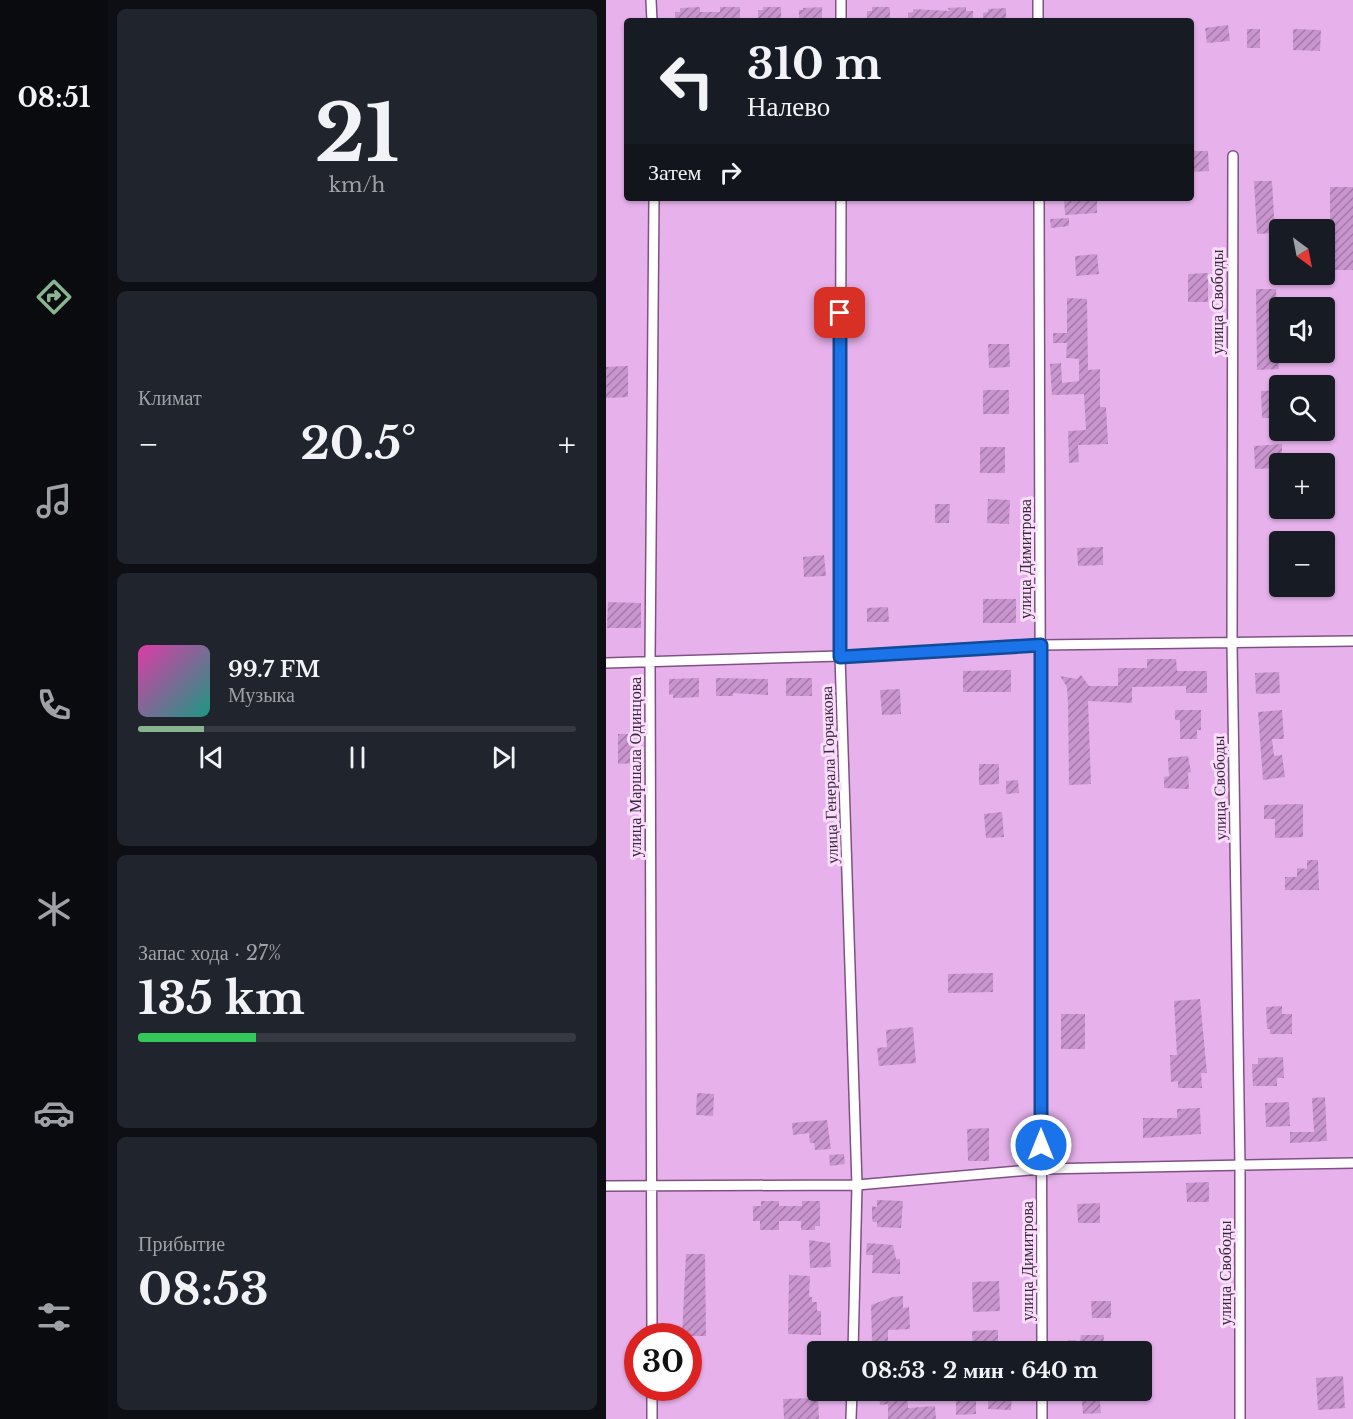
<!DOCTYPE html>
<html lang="ru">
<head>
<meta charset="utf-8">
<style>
	body { margin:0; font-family:"Libre Baskerville",serif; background:#20242c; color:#f1f3f6; height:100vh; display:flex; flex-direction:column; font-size:22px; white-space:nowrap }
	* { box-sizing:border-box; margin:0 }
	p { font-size:20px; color:#9ea1a6 }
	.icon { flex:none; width:33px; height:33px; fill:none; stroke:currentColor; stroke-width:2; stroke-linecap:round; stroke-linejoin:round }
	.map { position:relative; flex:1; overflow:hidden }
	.side { display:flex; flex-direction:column; gap:9px; padding:9px; background:#0d0f14; width:498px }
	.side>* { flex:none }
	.guide { position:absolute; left:18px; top:18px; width:570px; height:183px; border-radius:6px; box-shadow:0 2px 4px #0004; background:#171b24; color:#f1f3f6; overflow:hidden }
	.needle { width:39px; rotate:148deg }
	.buttons { position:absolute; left:663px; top:219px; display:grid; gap:12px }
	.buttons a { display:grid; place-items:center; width:66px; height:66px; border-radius:6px; background:#171b24; box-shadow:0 2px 4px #0004; font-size:30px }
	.speed { position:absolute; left:18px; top:1323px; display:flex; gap:12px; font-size:30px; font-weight:700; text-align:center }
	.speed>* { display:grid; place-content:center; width:78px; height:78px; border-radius:50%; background:#171b24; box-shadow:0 2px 4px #0004; line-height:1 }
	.speed .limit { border:9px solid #d22; background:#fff; color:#111 }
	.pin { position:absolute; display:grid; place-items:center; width:51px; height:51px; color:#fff; margin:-26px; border-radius:12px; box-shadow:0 3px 9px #0006 }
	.me { position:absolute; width:66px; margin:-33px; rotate:0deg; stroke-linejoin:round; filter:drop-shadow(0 0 4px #0008) }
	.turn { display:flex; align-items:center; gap:21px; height:126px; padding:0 24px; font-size:27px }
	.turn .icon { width:78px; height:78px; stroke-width:2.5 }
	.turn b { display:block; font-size:42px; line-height:51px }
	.then { display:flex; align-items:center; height:57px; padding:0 24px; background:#0003; gap:12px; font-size:22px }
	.big { font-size:45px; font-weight:800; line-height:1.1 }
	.side .card { flex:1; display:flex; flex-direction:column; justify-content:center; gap:9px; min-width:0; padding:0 21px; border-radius:9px; background:#20242c }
	.side .dial { align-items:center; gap:0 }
	.dial b { font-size:78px; line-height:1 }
	.song { display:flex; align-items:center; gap:18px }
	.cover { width:72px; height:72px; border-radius:9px; background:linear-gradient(135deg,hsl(320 70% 55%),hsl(170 70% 35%)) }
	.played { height:6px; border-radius:3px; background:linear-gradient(90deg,#88b48f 15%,#363941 15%) }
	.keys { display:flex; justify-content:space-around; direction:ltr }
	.heat { display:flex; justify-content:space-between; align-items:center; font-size:33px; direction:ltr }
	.charge { height:9px; border-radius:4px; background:linear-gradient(90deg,#34c759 27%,#363941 0) }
	.trip { position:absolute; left:201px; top:1341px; width:345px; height:60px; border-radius:6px; background:#171b24; box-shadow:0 2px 4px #0004; font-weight:800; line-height:60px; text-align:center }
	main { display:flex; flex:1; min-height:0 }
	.tabs { display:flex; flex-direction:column; width:108px; justify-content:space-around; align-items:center; background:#090b0e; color:#9ea1a6 }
	.tabs .icon { width:42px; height:42px }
	.tabs .on { color:#88b48f }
	.tabs b { font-size:27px; color:#f1f3f6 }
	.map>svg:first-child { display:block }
	.building { fill:url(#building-hatch) }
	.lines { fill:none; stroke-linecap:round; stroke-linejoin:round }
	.minor-casing { stroke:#805085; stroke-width:12 }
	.minor { stroke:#fff; stroke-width:9 }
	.route-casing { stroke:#114b97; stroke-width:15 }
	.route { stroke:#1a73e8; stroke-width:10 }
	.labels { text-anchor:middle; stroke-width:6; stroke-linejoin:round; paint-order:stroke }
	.street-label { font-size:16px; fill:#3a263d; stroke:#f9ddfb }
</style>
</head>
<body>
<main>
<nav class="tabs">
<b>08:51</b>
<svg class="icon on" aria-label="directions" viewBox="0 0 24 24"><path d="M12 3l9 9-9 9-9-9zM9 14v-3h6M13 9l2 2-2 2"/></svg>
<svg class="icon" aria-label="music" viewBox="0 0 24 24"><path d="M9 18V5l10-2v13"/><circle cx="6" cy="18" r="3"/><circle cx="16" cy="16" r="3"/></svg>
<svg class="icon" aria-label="phone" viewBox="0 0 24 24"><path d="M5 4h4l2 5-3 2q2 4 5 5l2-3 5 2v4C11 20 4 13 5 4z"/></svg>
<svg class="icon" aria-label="climate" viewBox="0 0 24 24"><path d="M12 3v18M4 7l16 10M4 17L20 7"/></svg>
<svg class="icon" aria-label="car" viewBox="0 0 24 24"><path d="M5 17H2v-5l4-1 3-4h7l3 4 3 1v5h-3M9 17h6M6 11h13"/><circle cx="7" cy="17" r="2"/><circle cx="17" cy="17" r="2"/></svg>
<svg class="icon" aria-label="filters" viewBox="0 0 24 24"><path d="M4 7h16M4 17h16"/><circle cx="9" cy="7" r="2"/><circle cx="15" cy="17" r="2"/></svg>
</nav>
<section class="side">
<div class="card dial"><b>21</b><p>km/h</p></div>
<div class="card"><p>Климат</p>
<div class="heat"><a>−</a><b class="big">20.5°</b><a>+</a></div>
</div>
<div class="card">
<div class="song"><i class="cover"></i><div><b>99.7 FM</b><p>Музыка</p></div></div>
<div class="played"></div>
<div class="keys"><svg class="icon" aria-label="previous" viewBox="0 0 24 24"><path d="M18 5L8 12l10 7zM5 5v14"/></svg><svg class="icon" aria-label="pause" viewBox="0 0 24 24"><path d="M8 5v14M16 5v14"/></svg><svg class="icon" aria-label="next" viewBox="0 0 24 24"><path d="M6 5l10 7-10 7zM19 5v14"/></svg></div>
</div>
<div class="card"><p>Запас хода · 27%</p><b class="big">135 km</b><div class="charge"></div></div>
<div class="card"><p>Прибытие</p><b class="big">08:53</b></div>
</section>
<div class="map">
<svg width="747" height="1419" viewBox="0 0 747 1419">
	<defs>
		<pattern id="building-hatch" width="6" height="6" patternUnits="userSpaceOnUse" patternTransform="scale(1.5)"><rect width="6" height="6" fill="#c995ce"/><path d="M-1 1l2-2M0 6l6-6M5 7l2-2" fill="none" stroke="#a479a8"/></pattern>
	</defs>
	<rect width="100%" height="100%" fill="#e7b2ec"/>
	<path class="building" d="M94 7V12H114V7H134V20L69 21V12H74V8Z
		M157 7H175V21L152 20V10H157Z
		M216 7V20L193 21V10H197V8Z
		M266 7H284V18L261 19V11H266Z
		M360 7V11H367V19L302 21V13L307 12V9L343 11 342 8Z
		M400 8V20L377 21V13L382 12V9Z
		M622 25 624 41 601 43 599 28Z
		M641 29H654V48H641Z
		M687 29 715 30 714 51 687 50Z
		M585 151H602L603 171 585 172Z
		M648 181H666L669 233 651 234Z
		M724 187H747V270H724Z
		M458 198H491V213L459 215Z
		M463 218V226L445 228 444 219Z
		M491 254 493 274 470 276 469 256Z
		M602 273V302H582V274Z
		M650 289H670L673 369 651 370Z
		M461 298 481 299 482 370 494 369V407H500L502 444 472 445 473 462 463 463 462 431 480 430 478 394 446 395 444 364 455 363 456 383 473 381V359L460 358 461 343H447V333H461Z
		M382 344H403L404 367 383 368Z
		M22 366V397L0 398V367Z
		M377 390H403V414H377Z
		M674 390V418H656L655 391Z
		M676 444V464H674V468L649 469 648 446Z
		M374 447H399V473H374Z
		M382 499 404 500 403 524 381 523Z
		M329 504H344L343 523H329Z
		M497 547V565L472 566 471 548Z
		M218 555 220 576 198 577 197 557Z
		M377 599H410V623H377Z
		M2 602 35 603V628H1Z
		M282 607 283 622H261V608Z
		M541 659H570L571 671H601V693H580V686L526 687V703L482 701 485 784 463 785 462 703 461 687 454 676 471 679 475 675 483 686H512V668H541Z
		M405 670V692H357V671Z
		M673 672 674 693 650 694 649 673Z
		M93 678V697L67 698V694L63 695V679Z
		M110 678 162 679V695L127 693V696H110Z
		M180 678H206V696H180Z
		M294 689 295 714 276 715 274 690Z
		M569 710H595V730H591V739H574V720H569Z
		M676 710 678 739H666L668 756 676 755 679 777 657 780 652 712Z
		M12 734H31V763L12 764Z
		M582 756 585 772 582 773 583 789 558 788V777L563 776 562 758Z
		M373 764H393V784L373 785Z
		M412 780 413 793 400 794V781Z
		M697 804V837L669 838V819H658V805Z
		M396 812 398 837 380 838 378 814Z
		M701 860H712L713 890H679V877H691V868L701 869Z
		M387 973V992L342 993V974Z
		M594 999 601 1073H595L596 1088H572V1081L565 1082 564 1055H571L568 1001Z
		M676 1006V1014H686V1034H664V1029H661L660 1007Z
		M455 1014H479V1049H455Z
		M307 1027 310 1063 273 1066 271 1048 281 1047 280 1030Z
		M677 1057 678 1078H671V1086H647L646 1064H652V1058Z
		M91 1093 108 1094 107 1116 90 1115Z
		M719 1097 721 1141 684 1143V1132H708L706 1098Z
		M683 1102 684 1126 660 1127 659 1103Z
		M594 1108 595 1134 537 1138V1118H571V1109Z
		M221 1120 225 1149 209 1150 208 1143H204L203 1133 187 1135 186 1123Z
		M383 1128V1161H362L361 1129Z
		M238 1154 239 1164 224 1166 223 1155Z
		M603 1182V1202H581L580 1183Z
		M271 1200 297 1201 295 1228 271 1227V1222H267L266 1217V1206L271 1207Z
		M155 1201H173V1206H196V1201H214V1226H209V1230H195V1221H173V1230H154V1221H147V1206H155Z
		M494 1203V1223H472L471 1204Z
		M203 1240 224 1243 225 1267 204 1268Z
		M261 1243 287 1245 290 1259H294V1274L266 1273 267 1255H260Z
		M80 1254H99L100 1336H76Z
		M183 1275 204 1276 203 1297H206V1302H211V1311H215V1335L182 1334Z
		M393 1281 394 1311 367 1312 366 1282Z
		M297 1296V1308L303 1307 304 1329 282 1330V1352H254V1342H266L265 1305 287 1297Z
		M485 1301H505V1318H486Z
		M392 1330V1352H367L366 1331Z
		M475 1335H498L497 1352H462V1340L474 1341Z
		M737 1376 739 1408 712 1410 710 1378Z
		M273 1390H301L302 1408 329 1406 330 1419H282V1404L274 1405Z
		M382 1390H406L405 1410 382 1409Z
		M493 1391 495 1413 477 1414 475 1392Z
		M212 1398 213 1419H178L177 1399Z
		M350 1401H370V1414L350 1415Z"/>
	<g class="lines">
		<defs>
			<path id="minor" d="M45 0 46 21
				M432 0V21
				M235 21V0
				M627 156 626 644 634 1166V1419
				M235 198 234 656 251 1185 247 1352
				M433 198 436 1352
				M0 663 234 656 435 645 747 641
				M0 1186 251 1185 435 1169 747 1163
				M46 1336 44 660 48 198
				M46 1388V1419
				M436 1390V1419
				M245 1419 246 1390"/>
		</defs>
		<use href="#minor" class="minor-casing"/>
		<use href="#minor" class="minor"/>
	</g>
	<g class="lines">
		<defs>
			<path id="route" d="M234 313V657L435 645V1145"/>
		</defs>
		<use href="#route" class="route-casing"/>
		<use href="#route" class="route"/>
	</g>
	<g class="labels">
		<g class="street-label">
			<text transform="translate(611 302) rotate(-90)" y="6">улица Свободы</text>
			<text transform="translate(419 559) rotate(-90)" y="6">улица Димитрова</text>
			<text transform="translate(29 767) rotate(-90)" y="6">улица Маршала Одинцова</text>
			<text transform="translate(223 775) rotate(-92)" y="6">улица Генерала Горчакова</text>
			<text transform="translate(613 788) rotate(-91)" y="6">улица Свободы</text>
			<text transform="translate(421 1261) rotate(-90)" y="6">улица Димитрова</text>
			<text transform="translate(619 1273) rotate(-90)" y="6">улица Свободы</text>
		</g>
	</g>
</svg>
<div class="buttons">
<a><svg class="needle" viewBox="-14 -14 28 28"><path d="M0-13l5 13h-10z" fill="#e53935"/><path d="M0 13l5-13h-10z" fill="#9ea1a6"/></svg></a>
<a><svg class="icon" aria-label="sound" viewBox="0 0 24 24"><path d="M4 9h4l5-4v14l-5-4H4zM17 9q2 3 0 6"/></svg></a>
<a><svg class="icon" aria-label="search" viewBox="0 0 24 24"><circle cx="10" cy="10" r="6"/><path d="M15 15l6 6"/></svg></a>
<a>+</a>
<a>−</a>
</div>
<div class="speed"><div class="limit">30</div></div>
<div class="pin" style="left:234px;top:313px;background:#d93025"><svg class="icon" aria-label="arrive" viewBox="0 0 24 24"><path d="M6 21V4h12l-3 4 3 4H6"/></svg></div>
<svg class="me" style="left:435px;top:1145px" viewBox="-20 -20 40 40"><circle r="17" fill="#1a73e8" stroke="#fff" stroke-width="3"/><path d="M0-11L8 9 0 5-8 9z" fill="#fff"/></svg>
<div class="trip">08:53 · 2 мин · 640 m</div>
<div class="guide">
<div class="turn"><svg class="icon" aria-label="left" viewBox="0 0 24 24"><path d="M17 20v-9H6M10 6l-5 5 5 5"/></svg><div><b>310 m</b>Налево</div></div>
<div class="then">Затем<svg class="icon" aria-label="right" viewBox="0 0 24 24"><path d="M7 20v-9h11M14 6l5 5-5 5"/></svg></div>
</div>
</div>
</main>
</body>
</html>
